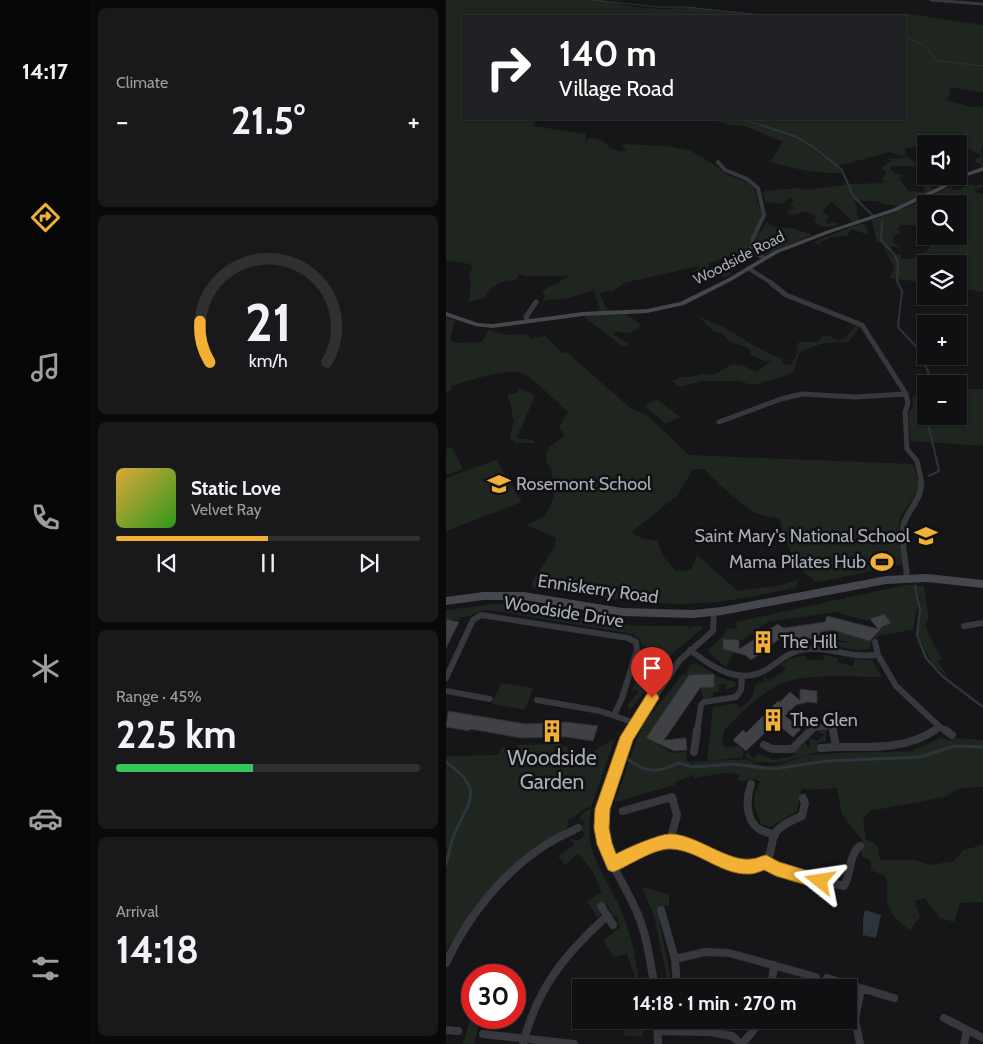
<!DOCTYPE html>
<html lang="en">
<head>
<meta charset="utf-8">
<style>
	body { margin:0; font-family:Cabin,sans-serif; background:#19191b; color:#f1f3f6; height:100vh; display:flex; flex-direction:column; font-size:19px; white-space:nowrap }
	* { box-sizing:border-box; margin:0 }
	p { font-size:16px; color:#9c9d9f }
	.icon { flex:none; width:28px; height:28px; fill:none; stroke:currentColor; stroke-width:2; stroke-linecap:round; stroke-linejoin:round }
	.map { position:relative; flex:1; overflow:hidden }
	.side { display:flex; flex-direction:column; gap:8px; padding:8px; background:#09090a; width:356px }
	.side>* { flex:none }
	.guide { position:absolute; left:15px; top:15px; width:446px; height:105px; border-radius:0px; box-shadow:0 1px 4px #0004,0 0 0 1px #303032; background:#202124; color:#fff; overflow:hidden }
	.buttons { position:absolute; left:471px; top:135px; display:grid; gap:10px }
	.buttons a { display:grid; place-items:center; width:50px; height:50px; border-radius:0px; background:#101012; box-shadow:0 1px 4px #0004,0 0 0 1px #303032; font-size:25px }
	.speed { position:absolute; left:15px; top:964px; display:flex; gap:10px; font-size:25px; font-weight:700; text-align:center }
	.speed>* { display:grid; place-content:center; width:65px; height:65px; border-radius:50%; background:#101012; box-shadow:0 1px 4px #0004,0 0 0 1px #303032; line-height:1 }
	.speed .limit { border:8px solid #d22; background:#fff; color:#111 }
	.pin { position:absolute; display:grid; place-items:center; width:42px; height:42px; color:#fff; margin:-51px -21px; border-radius:50% 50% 50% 0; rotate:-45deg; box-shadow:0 0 5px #0007 }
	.pin .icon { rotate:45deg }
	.me { position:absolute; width:55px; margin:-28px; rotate:285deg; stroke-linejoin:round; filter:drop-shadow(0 0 4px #0008) }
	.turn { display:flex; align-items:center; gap:18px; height:105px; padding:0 15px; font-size:22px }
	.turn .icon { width:65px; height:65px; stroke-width:2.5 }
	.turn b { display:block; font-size:35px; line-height:42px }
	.big { font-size:38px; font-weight:700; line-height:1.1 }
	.side .card { flex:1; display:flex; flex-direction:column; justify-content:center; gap:8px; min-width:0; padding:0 18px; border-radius:8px; background:#19191b }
	.side .dial { align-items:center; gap:0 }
	.dial svg { height:130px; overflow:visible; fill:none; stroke:#303032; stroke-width:7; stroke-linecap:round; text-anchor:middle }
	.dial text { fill:#f1f3f6; stroke:none }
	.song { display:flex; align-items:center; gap:15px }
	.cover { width:60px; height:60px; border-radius:8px; background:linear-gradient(135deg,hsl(40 70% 55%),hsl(110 70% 35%)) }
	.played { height:5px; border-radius:2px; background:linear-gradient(90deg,#f2b134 50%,#303032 50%) }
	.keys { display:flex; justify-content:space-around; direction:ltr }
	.heat { display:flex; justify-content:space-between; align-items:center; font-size:28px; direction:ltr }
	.charge { height:8px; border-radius:4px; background:linear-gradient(90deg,#34c759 45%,#303032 0) }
	.trip { position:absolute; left:126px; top:979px; width:285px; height:50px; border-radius:0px; background:#101012; box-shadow:0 1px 4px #0004,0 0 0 1px #303032; font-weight:700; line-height:50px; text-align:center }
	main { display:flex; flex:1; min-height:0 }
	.tabs { display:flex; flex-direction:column; width:90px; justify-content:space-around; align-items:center; background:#060607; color:#9c9d9f }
	.tabs .icon { width:35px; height:35px }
	.tabs .current { color:#f2b134 }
	.tabs b { font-size:22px; color:#f1f3f6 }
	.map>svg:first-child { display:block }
	.green { fill:#1e261f; fill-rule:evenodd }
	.water { fill:#2c353c }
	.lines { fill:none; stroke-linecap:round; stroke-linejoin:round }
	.stream-far3 { stroke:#2c353c; stroke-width:1 }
	.stream-far2 { stroke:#2c353c; stroke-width:2 }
	.stream-far1 { stroke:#2c353c; stroke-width:2.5 }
	.stream { stroke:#2c353c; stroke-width:3 }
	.building { fill:#404145; stroke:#303034 }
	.street-far4 { stroke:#37383d; stroke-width:3 }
	.street-far3 { stroke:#37383d; stroke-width:4 }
	.street-far2 { stroke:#37383d; stroke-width:5 }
	.street-far1 { stroke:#37383d; stroke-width:6 }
	.street { stroke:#37383d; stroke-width:8 }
	.secondary { fill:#45474d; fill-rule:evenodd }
	.route { fill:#f2b134; stroke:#9d7322 }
	.labels { text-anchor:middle; stroke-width:5; stroke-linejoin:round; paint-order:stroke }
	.far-street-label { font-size:15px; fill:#a8adb8; stroke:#111113 }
	.poi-label { font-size:18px; fill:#a8adb8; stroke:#111113; text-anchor:start }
	.street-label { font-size:18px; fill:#a8adb8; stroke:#111113 }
	.near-poi-label { font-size:21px; fill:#a8adb8; stroke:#111113 }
</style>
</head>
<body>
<main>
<nav class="tabs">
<b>14:17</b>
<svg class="icon current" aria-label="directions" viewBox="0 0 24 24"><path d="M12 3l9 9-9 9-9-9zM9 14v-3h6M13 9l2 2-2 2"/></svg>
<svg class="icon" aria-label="music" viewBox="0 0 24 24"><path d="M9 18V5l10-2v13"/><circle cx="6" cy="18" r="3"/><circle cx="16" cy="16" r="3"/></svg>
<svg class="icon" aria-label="phone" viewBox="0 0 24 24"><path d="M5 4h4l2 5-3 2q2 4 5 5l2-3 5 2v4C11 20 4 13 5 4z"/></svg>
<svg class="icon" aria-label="climate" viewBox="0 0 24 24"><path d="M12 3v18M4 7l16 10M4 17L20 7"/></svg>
<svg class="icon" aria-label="car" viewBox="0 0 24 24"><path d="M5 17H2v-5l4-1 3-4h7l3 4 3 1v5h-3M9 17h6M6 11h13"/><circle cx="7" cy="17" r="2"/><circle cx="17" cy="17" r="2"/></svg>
<svg class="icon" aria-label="filters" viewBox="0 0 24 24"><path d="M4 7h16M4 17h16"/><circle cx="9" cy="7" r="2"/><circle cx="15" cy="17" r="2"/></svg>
</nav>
<section class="side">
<div class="card"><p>Climate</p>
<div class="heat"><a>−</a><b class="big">21.5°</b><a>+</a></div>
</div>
<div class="card dial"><svg viewBox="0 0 100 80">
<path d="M14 69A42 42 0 1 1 86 69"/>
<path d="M14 69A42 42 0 0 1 8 44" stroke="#f2b134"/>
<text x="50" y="56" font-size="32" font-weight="700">21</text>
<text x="50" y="72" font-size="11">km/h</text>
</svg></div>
<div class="card">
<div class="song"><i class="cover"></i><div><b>Static Love</b><p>Velvet Ray</p></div></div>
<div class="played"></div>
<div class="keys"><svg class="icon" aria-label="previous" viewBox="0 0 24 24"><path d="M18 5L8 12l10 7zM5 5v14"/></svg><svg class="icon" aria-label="pause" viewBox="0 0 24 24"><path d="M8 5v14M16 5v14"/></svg><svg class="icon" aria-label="next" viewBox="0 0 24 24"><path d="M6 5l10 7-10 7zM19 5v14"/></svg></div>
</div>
<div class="card"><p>Range · 45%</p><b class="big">225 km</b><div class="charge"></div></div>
<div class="card"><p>Arrival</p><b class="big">14:18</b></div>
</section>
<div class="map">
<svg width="537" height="1044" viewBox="0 0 537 1044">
	<rect width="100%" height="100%" fill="#161618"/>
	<path class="green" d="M0 0H157C183 7 214 12 241 7L330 16H16V119L92 120 87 126 140 134 139 142 143 138C155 137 158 143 166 149 169 151 175 151 179 151L180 149 176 146 177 144 222 146 245 151 267 164 280 174 307 185 316 214 315 221 307 234 303 250 263 263V267L283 272 285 274 281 277 247 272 254 266 178 283 166 292 160 291 153 293 161 309 166 311 144 312 154 310 148 290 122 298 96 301 99 296 96 291 124 276H79L73 274 70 280C55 281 45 285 39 298L22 302 25 286 23 273 26 269 25 264 0 261Z
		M464 14 537 25V93L504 87V94L500 100 525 107 537 106V144C534 151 537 160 537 167L534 168 536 165 528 161 536 155 512 144 504 143 501 141 497 140 495 144H480V146L459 148V155L474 166H446L444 169 449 173 458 175 453 178 462 191 475 192 480 190 477 187 480 183 477 181 476 177 485 176 490 180 484 186 487 191 452 206 437 204 431 201H408L412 209 410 213 414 220 407 222 386 202 376 211 383 216 380 221 382 224 388 222 394 224C382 228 377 229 368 221L371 216C355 210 363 212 347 215L342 213V210L349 208 344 205 347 200 344 197 336 204 319 202 317 193 319 191 351 188 363 190 403 184 440 183 436 180 440 172 435 167 446 161 440 158 452 159 460 157 444 152 392 166 398 172C373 176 348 168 324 162L337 142 299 126 283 125 263 119H460V19Z
		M535 184 537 187 528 189 531 193 537 194V292L513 288 512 264H480V283L444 278 448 268 436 243H431L426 220 473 202 505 186 506 190C514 190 516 187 522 185 527 184 529 187 535 184ZM480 204H512V236H486L496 239 499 243 490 247 485 244 484 248 466 259H454L456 254 447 255 442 252 445 246 455 248 447 242 448 236 454 232 452 229 455 225H470L474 215 478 217 480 222Z
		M321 222 327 227 346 228 367 235 318 255 307 250 311 233 315 232Z
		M415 223 420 225 423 235 405 229 401 236 386 237 374 242 375 246 367 242Z
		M180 314 195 325C188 334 179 334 169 331L168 335 183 344 178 347 139 318 138 316Z
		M0 317 9 320 4 339 10 343 36 342 42 330 62 335 82 334 84 339 99 336 116 353 121 352 183 407 202 416 243 455 466 464C485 496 455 502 453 525 452 538 455 553 456 565L371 582C349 569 339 543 334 519 326 517 316 516 308 512 299 508 265 477 258 469H247L231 496 185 532 195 538 211 541 217 556 230 571 245 570 251 555 292 591 336 585 352 579 351 587C320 594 289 601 257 603 199 607 143 595 86 587V582L109 546 110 538 80 525 99 516 108 497 106 471 100 461V454L103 447 119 436 113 427 122 412C113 404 86 377 78 374 63 367 20 381 5 386L6 388 0 394Z
		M253 317C283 326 311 351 337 359L336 364 345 365 352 352 350 347 353 342H371L377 336 383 335C396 348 403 333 410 325L414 327 402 342 377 343 354 352 347 372 336 377 307 385 291 381H257L234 387 226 381 235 377H244L257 374 268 375 286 364 296 365 310 372 326 361H318L305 355 304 350C292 341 288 348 276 333L268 332Z
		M72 388 87 394 88 398 71 438 87 440 89 443H70L64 438 68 419 66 418V409L61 394 71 393Z
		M513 389H537V446L464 441 462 412 467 408 466 397 480 391V416H512Z
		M211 399 234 417 220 424 198 406Z
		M6 447 17 469 0 475V449Z
		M50 460 76 502 0 531V478Z
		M459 585H467L472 603 467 630 433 636 427 641 430 631 431 632 435 627 444 623 438 614 422 621 390 612 322 622 297 640 278 639 277 649 289 650 280 667 267 657 262 650 278 635 279 629 291 628 290 622Z
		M470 586H478L483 618 480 624 483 636 496 659 492 661 502 678 486 663 471 633C476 610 477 608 470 586Z
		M49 604 72 605 107 610 150 622 198 626H241L242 628 254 625 257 628 227 653 187 707 182 710V705L193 691 186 689C193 679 200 663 198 651H201L202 648 196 646 194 640 187 634 43 610C32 610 25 618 15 617L13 620 0 619V610Z
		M383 629 426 641 423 649 411 650 393 647 392 642 404 643V642L385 639Z
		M359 655 361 660H377L378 655 392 658V663L407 666 409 659 426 660 436 677C411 677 359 673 337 683 315 692 295 713 278 730L276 744 281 748 292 746 298 751 296 758 261 761 267 707 290 703 293 708C304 703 307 696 309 685L319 682 317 678 319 677 323 681 340 669 335 664 344 659Z
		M251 663 272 677 289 682 290 686 280 690 279 684 272 685 273 690 276 691 267 692V697L258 699 254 688 268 687V675L206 729 200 738 227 753 241 751 240 761 246 762 243 767 244 768 248 762 302 759C321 776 346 757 367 755 400 751 434 753 467 751L468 749 478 746 495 737 503 741 511 738 537 740V787L514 788 499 797 424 811 417 819 420 839 432 846 434 860H468L485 865 508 861 517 850 537 845V902L514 903 508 922 494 918 479 898 469 901 474 917 464 930C452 921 440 912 441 895 441 887 442 883 439 876L425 870V861L416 857V840L396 814 391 788 362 790 356 788 351 811 324 827 315 824C308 802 304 803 314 781L308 779 292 781 293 774 278 773 248 778 247 775 229 782V785L169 802 189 744 198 723 237 674 239 675 244 665Z
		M55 683 87 688 79 710 46 704Z
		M380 730V741L371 743 373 752 332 763 308 762 300 757V752L308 759 313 754 328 760 349 755V752L359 742 362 747 364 746 363 737 371 741 378 735 373 731Z
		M169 738 145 807C135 808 131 817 122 820L121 828 36 898 0 950V756L52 755 56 747 67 751 72 745 114 744 131 752 148 751Z
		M145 809C136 858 164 878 179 920 187 942 191 965 194 987H190L189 977 181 954 168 957 157 941 174 927 171 922 173 920 171 915 168 917 161 904 156 909 152 918 141 901 156 892 146 870 132 854 119 865 112 856 128 845 125 839 131 841 139 836 135 827 139 824 137 820 134 821C134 815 139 810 145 809Z
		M196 887 223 894V905L212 908 216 921 214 925 226 985 230 987H223L208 916Z
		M26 1011V1018H35L28 1044H17Z
		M181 1020H196L197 1037 178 1035Z"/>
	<path class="water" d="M419 910 435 915 430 938 417 935V919Z"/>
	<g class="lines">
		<path class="stream-far3" d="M146 0 213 7H241L324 16
			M460 38 477 44 492 61 537 66
			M302 119 301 121 319 126"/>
		<path class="stream-far2" d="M315 125 351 137 369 148 396 170 407 196 427 216
			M436 222 435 240 448 254 452 263 451 281 456 291 452 327 473 350 485 379
			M482 416V418
			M483 427 493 471 483 476"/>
		<path class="stream-far1" d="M469 586 474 610 471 635 480 658 496 676 537 707"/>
		<path class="stream" d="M183 760C202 774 213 772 233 763L247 767 287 764 327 769 381 761 474 757 508 746 537 747
			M0 762C40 791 23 799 8 835 4 844 3 855 0 865"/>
	</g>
	<path class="building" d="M438 614 445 623 437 626 424 641 386 630 375 632 371 638 351 641 344 636 336 637 305 660 299 655 277 649V639L293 640V649L332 624 337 628 379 622 381 616 432 629 424 619Z
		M0 619 13 622 0 648Z
		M268 674V687L254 688 218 740 240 738 241 750 228 751 200 738 243 675Z
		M354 689 371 691V703L362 702 350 705 339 716 355 729 347 737 331 724 325 729 324 728 300 751 287 740 297 730 300 733 332 701 334 702 344 692 354 700Z
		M2 711 80 724 121 722 152 726 147 741 119 737 75 738 24 729 23 731 0 727Z"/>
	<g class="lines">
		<path class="street-far4" d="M485 0 537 4"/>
		<path class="street-far3" d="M272 162 279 170 301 179 312 188 318 215 307 238 305 251 318 258
			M302 268 327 284"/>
		<path class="street-far2" d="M325 283 340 295 416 325 460 394 462 403 459 412 461 449 471 461 476 483
			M81 320 80 317 90 302
			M273 422 335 399 356 394 409 397 460 394"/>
		<path class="street-far1" d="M461 578C460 562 455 543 457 527 460 510 477 500 475 481
			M518 626 537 623
			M429 642 432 655
			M244 650C267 668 295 687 323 668 335 660 344 651 360 649 377 647 393 653 409 655 417 656 424 655 432 655L450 686 494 727 487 732
			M0 678 27 620 35 615 182 638 190 642 191 650 176 698 168 715
			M0 691 44 699
			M91 700 154 711 189 723
			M385 716 388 732
			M494 727 501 732
			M185 732 234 660 267 631 268 613
			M251 732 255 705 258 702 290 697 295 690 296 676
			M364 732 368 728 387 726"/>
		<path class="street" d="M185 730C173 756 153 801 155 829 158 857 179 884 190 910 201 934 204 962 209 988
			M387 730 390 747C423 747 460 750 489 730
			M499 730 506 735
			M318 745 326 749H346L365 730
			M375 748 390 747
			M248 752 251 730
			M305 784C300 798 299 820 313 829 318 832 324 833 329 835
			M177 811 226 797 231 815 224 841
			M320 862 336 871 398 886C405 874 403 854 414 846
			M167 864C183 855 204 840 223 841 254 842 283 876 314 865 328 860 323 842 330 832 336 824 347 820 356 816L359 803 357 798
			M155 906 167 925
			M215 910 229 959 231 988
			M229 959 259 952 283 953 370 977
			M0 963C22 916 57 872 101 844 111 837 122 833 132 828
			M381 978 448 998
			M325 988 328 965
			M498 1018 537 1038
			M211 1020 212 1044
			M0 1030 12 1031
			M212 1031 264 1032 286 1036 295 1044
			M37 1034 128 1044
			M77 1044C91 988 119 954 161 916
			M296 1044 316 1020
			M414 1044 409 1019 415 989
			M518 1044 521 1030"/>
		<path class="secondary" d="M537 167V171L518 177 495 190 450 211 384 233 332 253 285 281 238 305 201 313 137 316 46 328 29 326 0 316V312L32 323 46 324 137 312 201 309 234 302 281 279 328 251 380 231 446 209 491 188 514 175Z
			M481 574 537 580V588L481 582 440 584 276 615 247 618 176 616 78 600H37L0 605V597L37 592H78L176 608 247 610 276 607 440 576Z"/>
	</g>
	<path class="route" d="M206 693 211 694 213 698 187 740 164 809 163 828 166 843 170 854C181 848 213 834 224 834 250 834 281 862 305 859 310 859 315 856 320 855L333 862 379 876 381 881 379 887 374 889 330 876 318 870C313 872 308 874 303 874 275 875 252 850 225 849 208 848 183 866 167 872L162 870 151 844 148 828 149 809 174 737 201 694Z"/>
	<defs>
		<symbol id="school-bare" viewBox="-9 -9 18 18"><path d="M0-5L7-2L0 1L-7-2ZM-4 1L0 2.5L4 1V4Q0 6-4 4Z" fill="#f2b134" stroke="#111113" stroke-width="2.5" paint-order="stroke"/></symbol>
		<symbol id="stadium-bare" viewBox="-9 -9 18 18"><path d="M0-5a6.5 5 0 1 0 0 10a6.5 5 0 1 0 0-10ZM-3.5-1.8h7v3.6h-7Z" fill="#f2b134" stroke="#111113" stroke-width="2.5" paint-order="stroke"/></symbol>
		<symbol id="building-bare" viewBox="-9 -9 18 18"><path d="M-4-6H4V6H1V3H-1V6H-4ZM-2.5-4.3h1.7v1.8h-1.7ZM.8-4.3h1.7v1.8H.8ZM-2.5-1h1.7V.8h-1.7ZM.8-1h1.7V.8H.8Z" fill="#f2b134" stroke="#111113" stroke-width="2.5" paint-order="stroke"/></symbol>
	</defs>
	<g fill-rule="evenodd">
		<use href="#school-bare" x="37" y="468" width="32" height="32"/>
		<use href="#school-bare" x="464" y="520" width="32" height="32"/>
		<use href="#stadium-bare" x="420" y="546" width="32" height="32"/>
		<use href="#building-bare" x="301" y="626" width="32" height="32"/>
		<use href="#building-bare" x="311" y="704" width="32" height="32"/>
		<use href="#building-bare" x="90" y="715" width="32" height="32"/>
	</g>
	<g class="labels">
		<g class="far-street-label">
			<text transform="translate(293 258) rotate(-27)" y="5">Woodside Road</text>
		</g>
		<g class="poi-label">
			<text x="70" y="490">Rosemont School</text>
			<text x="464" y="542" text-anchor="end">Saint Mary's National School</text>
			<text x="420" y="568" text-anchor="end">Mama Pilates Hub</text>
			<text x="334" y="648">The Hill</text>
			<text x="344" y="726">The Glen</text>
		</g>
		<g class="street-label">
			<text transform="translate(152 589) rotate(8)" y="6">Enniskerry Road</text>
			<text transform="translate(118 612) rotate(9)" y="6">Woodside Drive</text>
		</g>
		<g class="near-poi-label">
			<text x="106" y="765">Woodside<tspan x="106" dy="24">Garden</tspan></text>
		</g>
	</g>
</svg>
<div class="buttons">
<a><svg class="icon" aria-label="sound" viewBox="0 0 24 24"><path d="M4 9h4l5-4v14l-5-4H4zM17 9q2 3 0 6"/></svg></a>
<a><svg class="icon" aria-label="search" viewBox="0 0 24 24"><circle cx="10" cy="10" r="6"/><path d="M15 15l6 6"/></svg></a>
<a><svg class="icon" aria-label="layers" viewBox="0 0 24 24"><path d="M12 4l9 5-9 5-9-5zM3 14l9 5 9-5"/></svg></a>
<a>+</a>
<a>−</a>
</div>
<div class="speed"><div class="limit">30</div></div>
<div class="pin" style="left:206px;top:698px;background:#d93025"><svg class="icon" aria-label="arrive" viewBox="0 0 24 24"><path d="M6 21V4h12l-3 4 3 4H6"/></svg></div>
<svg class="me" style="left:374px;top:881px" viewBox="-20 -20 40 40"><path d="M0-17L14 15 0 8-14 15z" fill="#f2b134" stroke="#fff" stroke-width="4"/></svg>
<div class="trip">14:18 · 1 min · 270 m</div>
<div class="guide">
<div class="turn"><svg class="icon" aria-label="right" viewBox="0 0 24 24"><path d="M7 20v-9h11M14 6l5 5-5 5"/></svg><div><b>140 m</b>Village Road</div></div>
</div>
</div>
</main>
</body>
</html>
